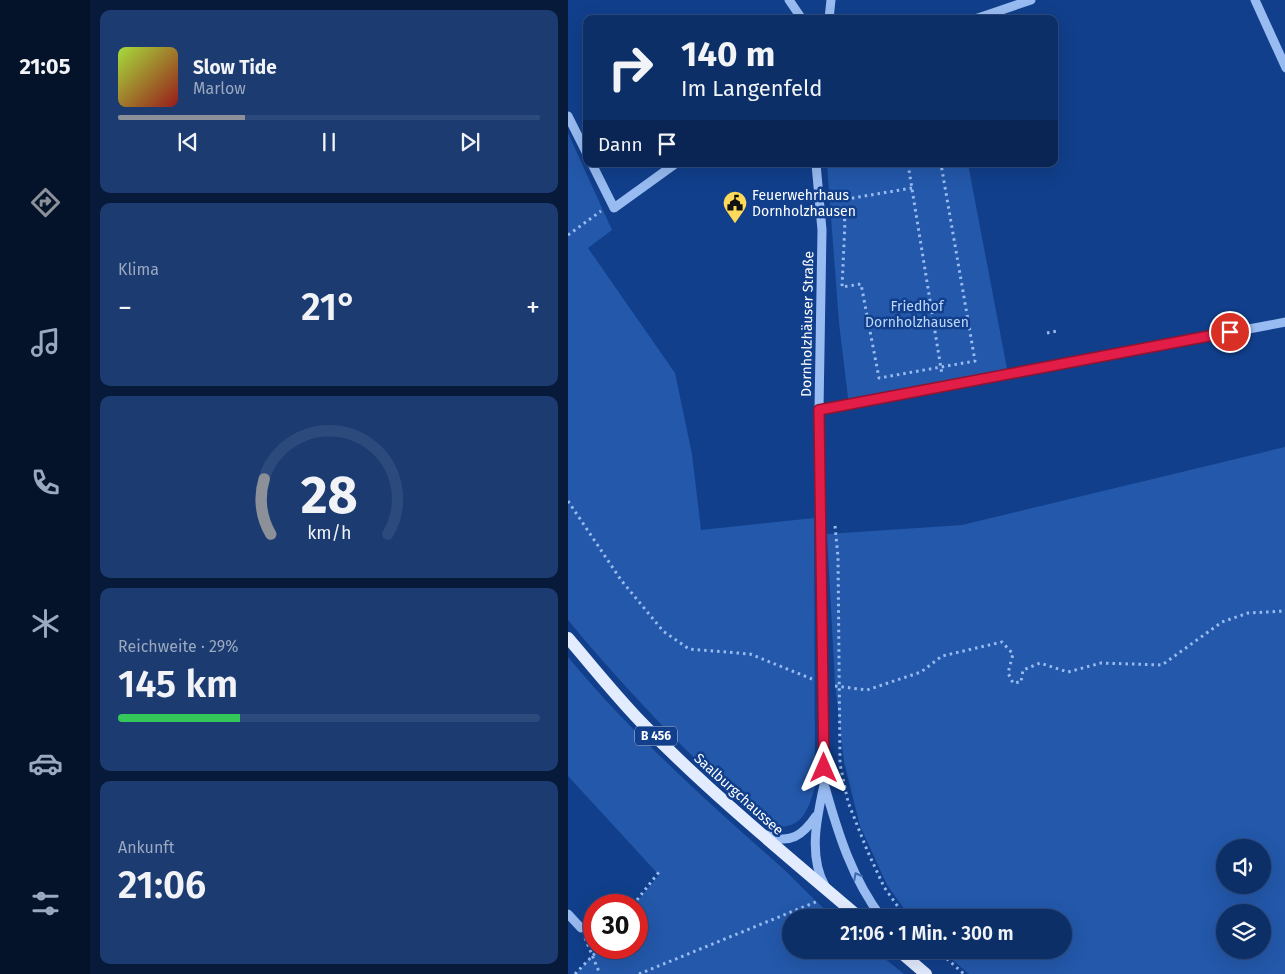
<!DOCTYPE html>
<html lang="de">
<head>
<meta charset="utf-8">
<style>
	body { margin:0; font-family:"Fira Sans",sans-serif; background:#1b3b71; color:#f1f3f6; height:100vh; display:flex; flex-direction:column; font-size:19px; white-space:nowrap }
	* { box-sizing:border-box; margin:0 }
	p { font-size:16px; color:#9aa9c0 }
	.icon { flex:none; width:28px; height:28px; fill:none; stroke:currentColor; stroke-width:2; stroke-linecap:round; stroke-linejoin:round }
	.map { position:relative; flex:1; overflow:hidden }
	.panel { display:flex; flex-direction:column; gap:10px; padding:10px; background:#071a39; width:478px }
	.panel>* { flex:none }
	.top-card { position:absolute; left:15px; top:15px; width:475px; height:152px; border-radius:10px; box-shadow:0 5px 20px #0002,0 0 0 1px #2d4a7c; background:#0d2f68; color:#f1f3f6; overflow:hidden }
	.fabs { position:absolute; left:648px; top:839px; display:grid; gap:10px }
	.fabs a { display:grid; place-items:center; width:55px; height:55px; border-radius:50%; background:#0d2f68; box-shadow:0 5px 20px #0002,0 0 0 1px #2d4a7c; font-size:25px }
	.speed { position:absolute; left:15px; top:894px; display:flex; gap:10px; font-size:25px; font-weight:700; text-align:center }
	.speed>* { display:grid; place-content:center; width:65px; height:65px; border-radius:50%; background:#0d2f68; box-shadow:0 5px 20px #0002,0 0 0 1px #2d4a7c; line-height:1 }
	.speed .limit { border:8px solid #d22; background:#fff; color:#111 }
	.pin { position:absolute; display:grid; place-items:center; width:42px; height:42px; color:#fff; margin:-21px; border:2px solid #fff; border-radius:50%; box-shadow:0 1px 5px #0007 }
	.me { position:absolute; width:55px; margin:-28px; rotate:0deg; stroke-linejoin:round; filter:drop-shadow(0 0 4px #0008) }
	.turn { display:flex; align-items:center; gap:18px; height:105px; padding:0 15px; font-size:22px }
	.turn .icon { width:65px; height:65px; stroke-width:2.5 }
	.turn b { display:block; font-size:35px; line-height:42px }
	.then { display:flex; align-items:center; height:48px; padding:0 15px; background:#0003; gap:10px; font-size:19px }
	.big { font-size:38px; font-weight:600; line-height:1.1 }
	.panel .card { flex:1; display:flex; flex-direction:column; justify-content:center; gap:8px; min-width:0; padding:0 18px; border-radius:10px; background:#1b3b71 }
	.panel .dial { align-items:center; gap:0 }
	.dial svg { height:130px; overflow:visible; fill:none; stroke:#2d4a7c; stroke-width:7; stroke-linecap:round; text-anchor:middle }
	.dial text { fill:#f1f3f6; stroke:none }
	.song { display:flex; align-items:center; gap:15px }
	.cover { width:60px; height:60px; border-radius:8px; background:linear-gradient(135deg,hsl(80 70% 55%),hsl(0 70% 35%)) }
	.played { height:5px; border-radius:2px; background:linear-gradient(90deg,#8c9099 30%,#2d4a7c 30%) }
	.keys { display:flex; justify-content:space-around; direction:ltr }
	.heat { display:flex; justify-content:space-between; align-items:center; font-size:28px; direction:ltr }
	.charge { height:8px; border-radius:4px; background:linear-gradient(90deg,#34c759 29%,#2d4a7c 0) }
	.trip { position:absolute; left:214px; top:909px; width:290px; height:50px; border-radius:25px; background:#0d2f68; box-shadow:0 5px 20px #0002,0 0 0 1px #2d4a7c; font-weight:600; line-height:50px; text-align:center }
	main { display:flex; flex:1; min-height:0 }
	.tabs { display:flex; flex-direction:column; width:90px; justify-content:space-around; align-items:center; background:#05132a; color:#9aa9c0 }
	.tabs .icon { width:35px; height:35px }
	.tabs .active { color:#8c9099 }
	.tabs b { font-size:22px; color:#f1f3f6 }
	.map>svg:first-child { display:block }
	.green { fill:#2358aa; fill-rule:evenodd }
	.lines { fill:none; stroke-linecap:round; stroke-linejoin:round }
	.path { stroke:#98bbf1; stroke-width:3; stroke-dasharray:2.5 4; stroke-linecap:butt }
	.minor { stroke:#98bbf1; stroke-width:9 }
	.major { stroke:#e3ecff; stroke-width:12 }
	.oneway { stroke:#406aaf }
	.route-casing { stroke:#92132f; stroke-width:12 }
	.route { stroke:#e11d48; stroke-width:9 }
	.labels { text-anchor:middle; stroke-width:5; stroke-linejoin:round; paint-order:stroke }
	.shield { fill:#113f8b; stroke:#b8c5dc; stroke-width:1 }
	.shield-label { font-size:12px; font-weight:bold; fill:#fff }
	.poi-label { font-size:14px; fill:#fff; stroke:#113f8b; text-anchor:start }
	.park-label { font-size:14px; fill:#bfd7fc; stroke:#113f8b }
	.street-label { font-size:14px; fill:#fff; stroke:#113f8b }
</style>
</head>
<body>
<main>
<nav class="tabs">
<b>21:05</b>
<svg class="icon active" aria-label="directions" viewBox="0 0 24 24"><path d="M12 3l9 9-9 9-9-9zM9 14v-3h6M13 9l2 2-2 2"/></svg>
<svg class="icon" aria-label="music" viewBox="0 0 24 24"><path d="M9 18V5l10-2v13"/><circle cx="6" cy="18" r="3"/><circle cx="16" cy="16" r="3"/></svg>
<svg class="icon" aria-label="phone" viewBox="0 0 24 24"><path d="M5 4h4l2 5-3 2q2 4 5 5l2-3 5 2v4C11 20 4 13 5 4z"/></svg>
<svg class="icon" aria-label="climate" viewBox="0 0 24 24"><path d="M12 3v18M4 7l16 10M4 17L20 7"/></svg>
<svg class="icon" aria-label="car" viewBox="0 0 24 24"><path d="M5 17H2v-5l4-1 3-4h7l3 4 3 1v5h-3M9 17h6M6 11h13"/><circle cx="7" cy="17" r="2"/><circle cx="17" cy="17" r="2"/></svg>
<svg class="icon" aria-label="filters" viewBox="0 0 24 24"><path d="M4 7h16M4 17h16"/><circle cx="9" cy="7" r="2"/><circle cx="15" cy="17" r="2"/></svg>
</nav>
<section class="panel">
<div class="card">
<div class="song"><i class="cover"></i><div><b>Slow Tide</b><p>Marlow</p></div></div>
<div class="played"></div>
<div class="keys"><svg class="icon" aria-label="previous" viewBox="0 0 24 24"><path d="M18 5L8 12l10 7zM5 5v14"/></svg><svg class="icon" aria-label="pause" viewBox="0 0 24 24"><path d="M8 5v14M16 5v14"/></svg><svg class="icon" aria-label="next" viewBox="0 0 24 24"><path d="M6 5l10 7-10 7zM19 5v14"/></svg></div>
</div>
<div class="card"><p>Klima</p>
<div class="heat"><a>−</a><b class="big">21°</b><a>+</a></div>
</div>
<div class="card dial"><svg viewBox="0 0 100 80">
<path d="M14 69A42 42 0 1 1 86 69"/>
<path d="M14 69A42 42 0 0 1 10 35" stroke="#8c9099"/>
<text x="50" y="56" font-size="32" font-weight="700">28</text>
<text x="50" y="72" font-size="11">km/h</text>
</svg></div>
<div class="card"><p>Reichweite · 29%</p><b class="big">145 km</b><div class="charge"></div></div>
<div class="card"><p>Ankunft</p><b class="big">21:06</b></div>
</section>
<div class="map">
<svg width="718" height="974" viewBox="0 0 718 974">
	<rect width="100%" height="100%" fill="#113f8b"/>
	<path class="green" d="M0 133 44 230 20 248 107 373 124 454 133 530 246 518 247 787C238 817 232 831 197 826 127 761 61 694 0 620Z
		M259 164H400L441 379 281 406 271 323Z
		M717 447V974H401L373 950H495V918L342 917 319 885 292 826 276 762 267 684 259 534 394 525ZM656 848H694V885H656ZM694 912V950H656V912Z
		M0 657C63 733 137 800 211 865 230 882 246 901 266 917L222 918V950H306L336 974H8L30 948H69V905H66L91 875 0 776Z"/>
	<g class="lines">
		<path class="path" d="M340 164 374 375
			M344 188 273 200 277 222 274 287 293 284 311 378 407 361 373 164
			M0 235 33 211
			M479 333 489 331
			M0 501 53 580 95 631 121 649 182 654 244 679
			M267 526 270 557 272 764 280 802 299 850 316 887 338 918
			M267 686 299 690 353 672 374 656 434 642 445 654 440 673 445 683 453 682 455 670 472 663 500 672 533 663 594 665 654 622 680 613 718 611
			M65 905 91 872
			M17 938 32 974
			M369 950 396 974
			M7 974 32 948
			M71 974 250 901"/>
		<path class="minor" d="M221 0 234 19
			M687 0 718 68
			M261 19 263 0
			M407 19 463 0
			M0 116 19 154
			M24 164 46 208 107 164
			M248 164 254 230 251 410 256 785C249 817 240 856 257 886
			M251 410 718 322
			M257 787C270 833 284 879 314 918
			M199 835C222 845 235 835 248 816
			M0 914 13 928"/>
		<path class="major" d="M0 638C24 666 47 695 73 722 141 792 217 854 292 918
			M330 950 358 974"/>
	</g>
	<defs><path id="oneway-chevron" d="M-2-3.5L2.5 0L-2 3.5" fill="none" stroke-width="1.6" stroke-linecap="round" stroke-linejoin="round" transform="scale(1.25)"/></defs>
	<use class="oneway" href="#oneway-chevron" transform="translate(289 876) rotate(-118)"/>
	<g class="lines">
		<defs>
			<path id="route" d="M256 768 251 410 662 332"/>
		</defs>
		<use href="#route" class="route-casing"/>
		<use href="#route" class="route"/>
	</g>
	<defs>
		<symbol id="civic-pin" viewBox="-11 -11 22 30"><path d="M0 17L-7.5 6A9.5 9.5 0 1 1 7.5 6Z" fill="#ffd959" stroke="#113f8b"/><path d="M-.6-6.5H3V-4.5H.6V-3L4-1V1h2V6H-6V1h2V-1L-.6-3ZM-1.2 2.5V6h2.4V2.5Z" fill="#111"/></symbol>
	</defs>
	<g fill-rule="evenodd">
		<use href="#civic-pin" x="153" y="189" width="28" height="38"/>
	</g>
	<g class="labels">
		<rect class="shield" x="67" y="726.5" width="42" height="19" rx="4"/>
		<g class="shield-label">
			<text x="88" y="740">B 456</text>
		</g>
		<g class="poi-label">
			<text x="184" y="200">Feuerwehrhaus<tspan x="184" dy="16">Dornholzhausen</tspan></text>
		</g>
		<g class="park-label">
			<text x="349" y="311">Friedhof<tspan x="349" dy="16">Dornholzhausen</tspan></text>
		</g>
		<g class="street-label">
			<text transform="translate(239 324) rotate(-89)" y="5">Dornholzhäuser Straße</text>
			<text transform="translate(171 794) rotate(42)" y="5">Saalburgchaussee</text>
		</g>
	</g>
</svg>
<div class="fabs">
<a><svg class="icon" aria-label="sound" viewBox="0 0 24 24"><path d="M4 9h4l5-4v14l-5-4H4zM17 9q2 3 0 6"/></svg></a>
<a><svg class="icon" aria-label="layers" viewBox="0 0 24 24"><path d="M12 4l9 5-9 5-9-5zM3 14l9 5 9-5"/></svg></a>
</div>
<div class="speed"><div class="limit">30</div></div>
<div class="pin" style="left:662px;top:332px;background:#d93025"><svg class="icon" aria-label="arrive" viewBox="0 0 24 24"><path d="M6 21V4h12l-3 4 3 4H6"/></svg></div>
<svg class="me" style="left:256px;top:768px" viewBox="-20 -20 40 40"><path d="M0-17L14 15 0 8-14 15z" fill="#e11d48" stroke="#fff" stroke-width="4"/></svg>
<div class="trip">21:06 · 1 Min. · 300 m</div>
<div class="top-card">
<div class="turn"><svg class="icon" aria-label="right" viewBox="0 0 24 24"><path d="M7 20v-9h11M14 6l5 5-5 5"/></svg><div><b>140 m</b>Im Langenfeld</div></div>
<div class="then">Dann<svg class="icon" aria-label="arrive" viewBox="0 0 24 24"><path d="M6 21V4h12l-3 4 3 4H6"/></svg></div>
</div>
</div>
</main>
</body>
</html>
